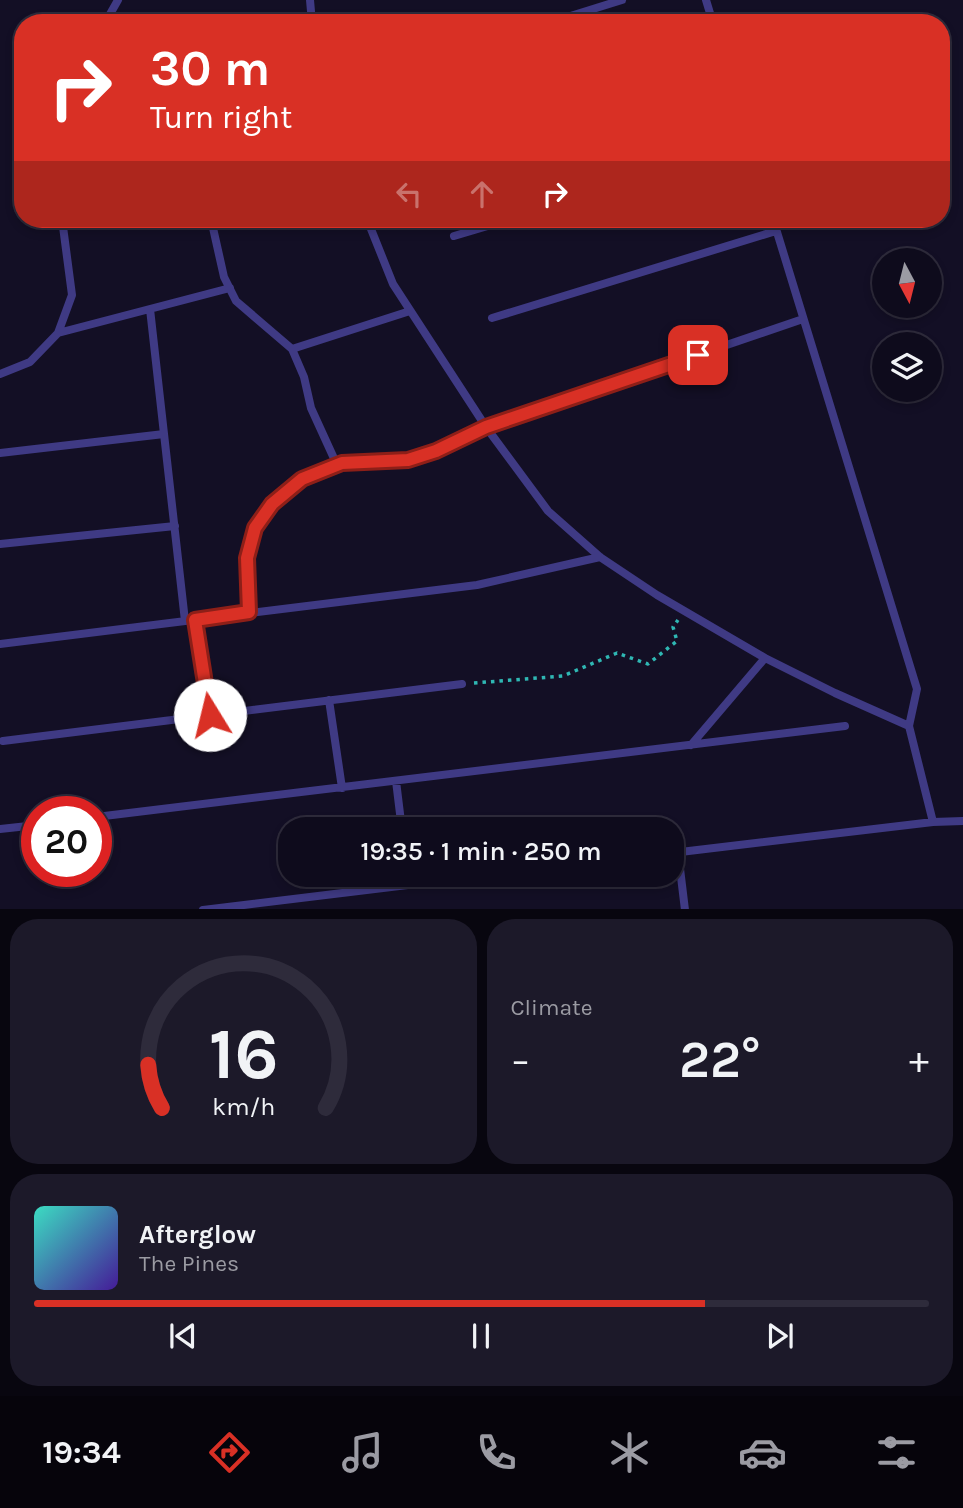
<!DOCTYPE html>
<html lang="en">
<head>
<meta charset="utf-8">
<style>
	body { margin:0; font-family:Karla,sans-serif; background:#1c1929; color:#f1f3f6; height:100vh; display:flex; flex-direction:column; font-size:26px; white-space:nowrap }
	* { box-sizing:border-box; margin:0 }
	p { font-size:23px; color:#9b9ba3 }
	.icon { flex:none; width:38px; height:38px; fill:none; stroke:currentColor; stroke-width:2; stroke-linecap:round; stroke-linejoin:round }
	.map { position:relative; height:909px; overflow:hidden }
	.details { display:flex; flex-direction:column; gap:10px; padding:10px; background:#08060f; flex:1 }
	.details>* { flex:none }
	.top-card { position:absolute; left:14px; top:14px; width:936px; height:214px; border-radius:28px; box-shadow:0 4px 10px #0003,0 0 0 2px #2e2b3b; background:#d93025; color:#fff; overflow:hidden }
	.needle { width:46px; rotate:173deg }
	.tools { position:absolute; left:872px; top:248px; display:grid; gap:14px }
	.tools a { display:grid; place-items:center; width:70px; height:70px; border-radius:50%; background:#0e0b1c; box-shadow:0 4px 10px #0003,0 0 0 2px #2e2b3b; font-size:35px }
	.speed { position:absolute; left:21px; top:796px; display:flex; gap:14px; font-size:35px; font-weight:700; text-align:center }
	.speed>* { display:grid; place-content:center; width:91px; height:91px; border-radius:50%; background:#0e0b1c; box-shadow:0 4px 10px #0003,0 0 0 2px #2e2b3b; line-height:1 }
	.speed .limit { border:10px solid #d22; background:#fff; color:#111 }
	.pin { position:absolute; display:grid; place-items:center; width:60px; height:60px; color:#fff; margin:-30px; border-radius:14px; box-shadow:0 4px 10px #0006 }
	.me { position:absolute; width:77px; margin:-38px; rotate:351deg; stroke-linejoin:round; filter:drop-shadow(0 0 5px #0008) }
	.turn { display:flex; align-items:center; gap:24px; height:147px; padding:0 21px; font-size:32px }
	.turn .icon { width:91px; height:91px; stroke-width:2.5 }
	.turn b { display:block; font-size:49px; line-height:60px }
	.lanes { display:flex; align-items:center; height:66px; padding:0 21px; background:#0003; justify-content:center; gap:35px; direction:ltr }
	.lanes .off { opacity:.35 }
	.big { font-size:52px; font-weight:600; line-height:1.1 }
	.details .tile { flex:1; display:flex; flex-direction:column; justify-content:center; gap:10px; min-width:0; padding:0 24px; border-radius:28px; background:#1c1929 }
	.details .dial { align-items:center; gap:0 }
	.dial svg { height:182px; overflow:visible; fill:none; stroke:#2e2b3b; stroke-width:7; stroke-linecap:round; text-anchor:middle }
	.dial text { fill:#f1f3f6; stroke:none }
	.song { display:flex; align-items:center; gap:21px }
	.cover { width:84px; height:84px; border-radius:10px; background:linear-gradient(135deg,hsl(170 70% 55%),hsl(260 70% 35%)) }
	.played { height:7px; border-radius:4px; background:linear-gradient(90deg,#d93025 75%,#2e2b3b 75%) }
	.keys { display:flex; justify-content:space-around; direction:ltr }
	.heat { display:flex; justify-content:space-between; align-items:center; font-size:38px; direction:ltr }
	.details .tiles { flex:1; display:grid; gap:10px; grid-template-columns:1fr 1fr }
	.tile:last-child { grid-column:span 2 }
	.trip { position:absolute; left:278px; top:817px; width:406px; height:70px; border-radius:28px; background:#0e0b1c; box-shadow:0 4px 10px #0003,0 0 0 2px #2e2b3b; font-weight:600; line-height:70px; text-align:center }
	.tab-bar { display:flex; height:112px; justify-content:space-around; align-items:center; background:#06040b; color:#9b9ba3 }
	.tab-bar .icon { width:49px; height:49px }
	.tab-bar .current { color:#d93025 }
	.tab-bar b { font-size:32px; color:#f1f3f6 }
	.map>svg:first-child { display:block }
	.lines { fill:none; stroke-linecap:round; stroke-linejoin:round }
	.path { stroke:#2fb7b3; stroke-width:3.5; stroke-dasharray:3.5 5; stroke-linecap:butt }
	.lane { stroke:#3f3a84; stroke-width:8 }
	.route-casing { stroke:#8d1f18; stroke-width:18 }
	.route { stroke:#d93025; stroke-width:12 }
</style>
</head>
<body>
<div class="map">
<svg width="963" height="910" viewBox="0 0 963 910">
	<rect width="100%" height="100%" fill="#130f25"/>
	<g class="lines">
		<path class="path" d="M474 683 563 676 617 653 648 664 677 641 673 627 678 620"/>
		<path class="lane" d="M310 0 312 23
			M706 0 713 23
			M105 23 118 0
			M548 23 622 0
			M211 219 224 277 236 301 292 349 304 377 311 408 337 465
			M367 219 393 284 486 427 548 511 600 557 657 595 765 658 835 693 909 726
			M773 219 917 689 909 726 933 822
			M454 236 511 219
			M150 309 185 621
			M492 318 776 231
			M58 333 230 288
			M292 349 410 311
			M0 374 30 362 58 333 72 295 62 219
			M0 453 164 434
			M0 544 175 526
			M249 613C248 595 245 576 247 559 251 511 298 472 343 463 364 458 386 462 407 460 434 457 462 439 486 427L803 319
			M195 620 210 715
			M0 644 477 585 600 557
			M329 700 342 788
			M3 741 462 684
			M691 745 765 658
			M396 781 402 830
			M96 817 845 726
			M0 829 37 825
			M678 852 685 910
			M672 853 933 822 963 821
			M203 910 490 875"/>
	</g>
	<g class="lines">
		<defs>
			<path id="route" d="M210 715 195 620 249 612 247 558 255 528 272 504 302 479 342 463 408 460 436 451 486 427 698 355"/>
		</defs>
		<use href="#route" class="route-casing"/>
		<use href="#route" class="route"/>
	</g>
</svg>
<div class="tools">
<a><svg class="needle" viewBox="-14 -14 28 28"><path d="M0-13l5 13h-10z" fill="#e53935"/><path d="M0 13l5-13h-10z" fill="#9b9ba3"/></svg></a>
<a><svg class="icon" aria-label="layers" viewBox="0 0 24 24"><path d="M12 4l9 5-9 5-9-5zM3 14l9 5 9-5"/></svg></a>
</div>
<div class="speed"><div class="limit">20</div></div>
<div class="pin" style="left:698px;top:355px;background:#d93025"><svg class="icon" aria-label="arrive" viewBox="0 0 24 24"><path d="M6 21V4h12l-3 4 3 4H6"/></svg></div>
<svg class="me" style="left:210px;top:715px" viewBox="-20 -20 40 40"><circle r="19" fill="#fff"/><path d="M0-13L10 11 0 6-10 11z" fill="#d93025"/></svg>
<div class="trip">19:35 · 1 min · 250 m</div>
<div class="top-card">
<div class="turn"><svg class="icon" aria-label="right" viewBox="0 0 24 24"><path d="M7 20v-9h11M14 6l5 5-5 5"/></svg><div><b>30 m</b>Turn right</div></div>
<div class="lanes"><svg class="icon off" aria-label="left" viewBox="0 0 24 24"><path d="M17 20v-9H6M10 6l-5 5 5 5"/></svg><svg class="icon off" aria-label="ahead" viewBox="0 0 24 24"><path d="M12 20V5M6 11l6-6 6 6"/></svg><svg class="icon" aria-label="right" viewBox="0 0 24 24"><path d="M7 20v-9h11M14 6l5 5-5 5"/></svg></div>
</div>
</div>
<section class="details">
<div class="tiles">
<div class="tile dial"><svg viewBox="0 0 100 80">
<path d="M14 69A42 42 0 1 1 86 69"/>
<path d="M14 69A42 42 0 0 1 8 50" stroke="#d93025"/>
<text x="50" y="56" font-size="32" font-weight="700">16</text>
<text x="50" y="72" font-size="11">km/h</text>
</svg></div>
<div class="tile"><p>Climate</p>
<div class="heat"><a>−</a><b class="big">22°</b><a>+</a></div>
</div>
<div class="tile">
<div class="song"><i class="cover"></i><div><b>Afterglow</b><p>The Pines</p></div></div>
<div class="played"></div>
<div class="keys"><svg class="icon" aria-label="previous" viewBox="0 0 24 24"><path d="M18 5L8 12l10 7zM5 5v14"/></svg><svg class="icon" aria-label="pause" viewBox="0 0 24 24"><path d="M8 5v14M16 5v14"/></svg><svg class="icon" aria-label="next" viewBox="0 0 24 24"><path d="M6 5l10 7-10 7zM19 5v14"/></svg></div>
</div>
</div>
</section>
<nav class="tab-bar">
<b>19:34</b>
<svg class="icon current" aria-label="directions" viewBox="0 0 24 24"><path d="M12 3l9 9-9 9-9-9zM9 14v-3h6M13 9l2 2-2 2"/></svg>
<svg class="icon" aria-label="music" viewBox="0 0 24 24"><path d="M9 18V5l10-2v13"/><circle cx="6" cy="18" r="3"/><circle cx="16" cy="16" r="3"/></svg>
<svg class="icon" aria-label="phone" viewBox="0 0 24 24"><path d="M5 4h4l2 5-3 2q2 4 5 5l2-3 5 2v4C11 20 4 13 5 4z"/></svg>
<svg class="icon" aria-label="climate" viewBox="0 0 24 24"><path d="M12 3v18M4 7l16 10M4 17L20 7"/></svg>
<svg class="icon" aria-label="car" viewBox="0 0 24 24"><path d="M5 17H2v-5l4-1 3-4h7l3 4 3 1v5h-3M9 17h6M6 11h13"/><circle cx="7" cy="17" r="2"/><circle cx="17" cy="17" r="2"/></svg>
<svg class="icon" aria-label="filters" viewBox="0 0 24 24"><path d="M4 7h16M4 17h16"/><circle cx="9" cy="7" r="2"/><circle cx="15" cy="17" r="2"/></svg>
</nav>
</body>
</html>
